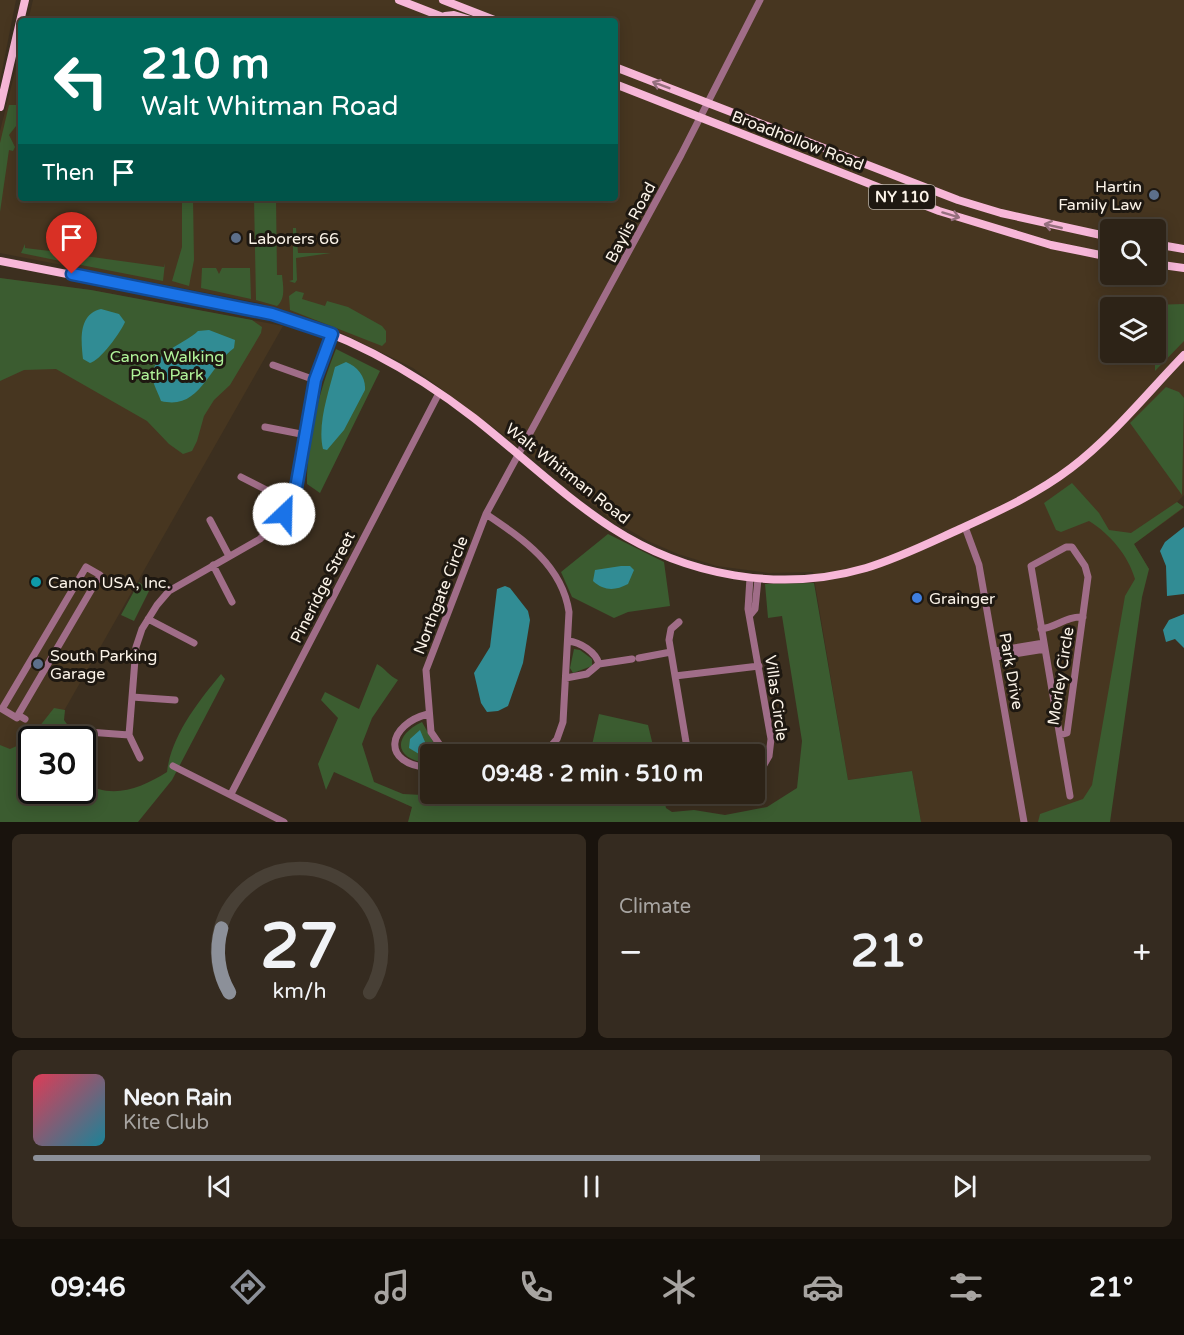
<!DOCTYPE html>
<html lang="en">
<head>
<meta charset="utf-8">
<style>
	body { margin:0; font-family:"Varela Round",sans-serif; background:#352b20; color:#f1f3f6; height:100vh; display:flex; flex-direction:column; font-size:22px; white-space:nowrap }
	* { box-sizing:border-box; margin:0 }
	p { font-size:20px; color:#a7a4a1 }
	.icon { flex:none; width:33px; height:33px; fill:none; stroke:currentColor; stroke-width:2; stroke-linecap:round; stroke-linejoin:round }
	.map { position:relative; height:822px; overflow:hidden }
	.panel { display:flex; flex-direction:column; gap:12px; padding:12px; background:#19130d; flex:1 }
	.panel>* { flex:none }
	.banner { position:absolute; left:18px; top:18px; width:600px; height:183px; border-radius:6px; box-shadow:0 3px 15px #0003,0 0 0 2px #484036; background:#00695c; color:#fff; overflow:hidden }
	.tools { position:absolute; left:1100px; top:219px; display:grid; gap:12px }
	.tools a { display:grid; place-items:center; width:66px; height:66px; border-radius:6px; background:#2d2317; box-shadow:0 3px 15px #0003,0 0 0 2px #484036; font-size:30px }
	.speed { position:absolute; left:18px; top:726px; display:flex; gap:12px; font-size:30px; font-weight:700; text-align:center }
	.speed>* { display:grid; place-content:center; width:78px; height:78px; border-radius:50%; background:#2d2317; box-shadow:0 3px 15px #0003,0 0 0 2px #484036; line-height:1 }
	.speed .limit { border:3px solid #111; border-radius:9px; background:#fff; color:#111 }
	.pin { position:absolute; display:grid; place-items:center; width:51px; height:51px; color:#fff; margin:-62px -26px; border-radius:50% 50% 50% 0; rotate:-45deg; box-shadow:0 0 6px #0007 }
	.pin .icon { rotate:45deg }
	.me { position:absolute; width:66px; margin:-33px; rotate:24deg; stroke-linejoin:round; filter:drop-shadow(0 0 4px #0008) }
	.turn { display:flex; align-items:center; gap:21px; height:126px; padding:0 24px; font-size:27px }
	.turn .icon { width:78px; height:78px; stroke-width:2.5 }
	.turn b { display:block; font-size:42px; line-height:51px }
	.then { display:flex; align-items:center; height:57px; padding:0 24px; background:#0003; gap:12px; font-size:22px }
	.big { font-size:45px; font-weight:800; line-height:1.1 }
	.panel .card { flex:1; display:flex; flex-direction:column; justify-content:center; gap:9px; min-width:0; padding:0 21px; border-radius:9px; background:#352b20 }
	.panel .dial { align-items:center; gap:0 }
	.dial svg { height:156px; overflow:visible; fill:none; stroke:#484036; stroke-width:7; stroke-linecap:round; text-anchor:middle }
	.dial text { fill:#f1f3f6; stroke:none }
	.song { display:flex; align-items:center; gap:18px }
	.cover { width:72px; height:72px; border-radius:9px; background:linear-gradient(135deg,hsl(350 70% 55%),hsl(190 70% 35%)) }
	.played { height:6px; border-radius:3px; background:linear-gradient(90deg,#8c9099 65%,#484036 65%) }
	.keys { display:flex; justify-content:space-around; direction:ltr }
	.heat { display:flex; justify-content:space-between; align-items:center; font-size:33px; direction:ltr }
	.panel .tiles { flex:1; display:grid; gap:12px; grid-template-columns:1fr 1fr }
	.card:last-child { grid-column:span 2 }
	.trip { position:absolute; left:420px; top:744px; width:345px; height:60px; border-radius:6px; background:#2d2317; box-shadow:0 3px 15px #0003,0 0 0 2px #484036; font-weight:800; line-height:60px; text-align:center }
	.tabs { display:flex; height:96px; justify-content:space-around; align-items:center; background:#120e09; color:#a7a4a1 }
	.tabs .icon { width:42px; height:42px }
	.tabs .current { color:#8c9099 }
	.tabs b { font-size:27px; color:#f1f3f6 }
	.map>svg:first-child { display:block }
	.built { fill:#473620; fill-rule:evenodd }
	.green { fill:#3b5c30 }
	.water { fill:#318c94 }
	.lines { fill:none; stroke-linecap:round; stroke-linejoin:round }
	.minor { stroke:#a06d88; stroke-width:7 }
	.major { stroke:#f7b7d8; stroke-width:8 }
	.oneway { stroke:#956f7e }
	.route-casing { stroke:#114b97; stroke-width:15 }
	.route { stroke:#1a73e8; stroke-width:10 }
	.service-dot { fill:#5c6f8a; stroke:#1e1811; stroke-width:2 }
	.culture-dot { fill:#0f9aa8; stroke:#1e1811; stroke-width:2 }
	.shop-dot { fill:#3f7fe0; stroke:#1e1811; stroke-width:2 }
	.labels { text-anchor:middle; stroke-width:6; stroke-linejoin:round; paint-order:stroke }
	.shield { fill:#1e1811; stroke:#b9b2a8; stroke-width:1.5 }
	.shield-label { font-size:15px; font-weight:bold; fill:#fcf4e9 }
	.street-label { font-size:16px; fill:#fcf4e9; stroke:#1e1811 }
	.poi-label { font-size:16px; fill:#fcf4e9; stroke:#1e1811; text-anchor:start }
	.park-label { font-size:16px; fill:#b1f49a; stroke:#1e1811 }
</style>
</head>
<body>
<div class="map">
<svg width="1184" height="822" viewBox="0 0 1184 822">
	<rect width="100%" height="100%" fill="#3c2f1f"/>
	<path class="built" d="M0 0H16L0 81Z
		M33 0H1184V495L1177 502 1184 508 1134 544 1149 569 1142 597 1107 822H921L912 771 848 780 813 572 769 573 717 566 678 554 648 541 612 520 532 456 413 368 344 334 259 303 0 253V131L21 48V198H615V21H28ZM1110 230H1155V274H1110ZM1110 308H1155V352H1110Z
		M0 278 91 290 283 326 48 739 32 740 0 808Z"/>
	<path class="green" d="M9 105H19L16 126 9 135 15 147 13 151 9 150 0 212V143Z
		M182 198H193L194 260 189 286 172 281 182 247Z
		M254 198H276L277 275H282C283 285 286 299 277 306L256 300Z
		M293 228H296L298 253H331L296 258 297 280 295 283 289 281 293 280Z
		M25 244V248L58 252 60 248 72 249 70 263 21 253Z
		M85 252V256L164 267 165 263 163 281 76 264 79 256Z
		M202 268H216L219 274 222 268H250L251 299 201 288Z
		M0 278 91 290 252 320 262 327 261 333 230 385 214 400 204 416 197 441 192 451 183 454 169 444 147 421 56 369 24 370 0 381Z
		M296 291 304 293 302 299 325 306 327 301 348 307 382 326 386 331V342L382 346 290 310 289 296Z
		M1184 304V341L1155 371V308L1151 307 1150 305Z
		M336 349 380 371 320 493 307 484C307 438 319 391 336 349Z
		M1166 387 1179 392 1184 398 1182 495 1130 423Z
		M1072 483 1099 513 1109 530 1131 533 1177 502 1184 507 1134 544 1149 569 1142 597 1110 822H1038L1040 814 1083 799 1092 785 1125 596 1135 579C1128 555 1110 534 1089 521L1061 532 1056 530 1044 503Z
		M608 534 664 562 670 606 628 612 614 618 572 597 561 572Z
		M139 582 149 591 134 621 121 615Z
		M814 583 848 780 912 771 921 822H408L412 807 334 772 326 790 318 764 338 718 321 700 325 692 359 709 377 664C386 669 389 676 398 680L372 718 362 744 374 782 403 794 519 800 539 794H663L666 808 672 812 694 810 725 815 767 807 797 788 802 741 782 616 768 618 765 584Z
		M574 649 580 650 592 659V666L573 673 570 668Z
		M221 674 225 679 172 780 138 822H0V745L10 749 28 741 54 708 65 710 64 720 69 727 67 739 32 740V790H82L83 782C111 800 140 789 167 772 171 736 198 702 221 674Z
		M599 714 648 725 655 754H590Z
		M422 722 440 754H430L428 763C394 760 392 736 422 722Z"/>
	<path class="water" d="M101 309 119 314 125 322C121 332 100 361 90 363L83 359C81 341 78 314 101 309Z
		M209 330 235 340 234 348C208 367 200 411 161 401 159 395 156 390 154 384 146 353 183 346 198 331Z
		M346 362C358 367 366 377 365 390L344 430 327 450 323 449C317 424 329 391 335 367Z
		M1184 527V594L1167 596 1166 566 1160 551 1165 542Z
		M621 566H630L634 570 628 584C615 591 604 591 593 581L595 570Z
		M505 586 510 588 528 611 530 620 523 663 508 706 498 711 487 712 481 703 474 673 490 647 497 589Z
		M1184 614V648L1175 639 1166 642 1163 630 1169 620Z
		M420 730 430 754H419L409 748 410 739Z"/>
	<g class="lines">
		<path class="minor" d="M273 365 315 380
			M265 427 306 435
			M241 477 290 502
			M486 514C523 539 562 565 569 612L563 722 557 739 544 754
			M210 520 229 556
			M965 527 979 565 1024 822
			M213 565 232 602
			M750 578 748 609 771 739 769 756 754 782
			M750 615 755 609 758 579
			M148 619 194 643
			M679 622 671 629 669 640 688 754
			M1041 629C1057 627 1066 616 1083 617
			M995 651 1044 643
			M996 657 1045 649
			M639 658 671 652
			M599 664 632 659
			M675 676 759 666
			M566 678 587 674 599 664C596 652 580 642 568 641
			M132 697 175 700
			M428 714C388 724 379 764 430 768
			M18 715 17 718 2 709 86 567 100 575 18 715 25 719
			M88 732 129 735
			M1060 735 1067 733 1088 577 1085 566 1072 547H1066L1031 566 1070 796
			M446 754 431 732 426 670 486 514 681 155 760 0
			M140 758 129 735 136 647 142 629 157 605 169 591 260 539 284 514 295 488 315 380 332 334
			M173 766 284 822
			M231 794 439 393
			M695 794 706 799 734 794"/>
		<path class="major" d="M399 0 453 21
			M443 0 497 21
			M445 16 454 15 474 21
			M615 67 958 200 1001 213 1110 237
			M615 84 939 211 1051 245 1110 257
			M0 107 25 0
			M1155 244 1184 249
			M0 261 272 314C347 334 413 371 474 418 520 454 563 496 612 528 686 576 780 593 866 568 899 558 929 543 960 529 999 511 1037 494 1071 468 1113 436 1148 392 1184 355
			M1155 264 1184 268"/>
	</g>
	<defs><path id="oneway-shaft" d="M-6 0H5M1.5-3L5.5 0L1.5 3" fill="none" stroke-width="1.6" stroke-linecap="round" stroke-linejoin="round" transform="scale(1.5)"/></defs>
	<g class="oneway">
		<use href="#oneway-shaft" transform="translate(661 85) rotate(-159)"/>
		<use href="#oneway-shaft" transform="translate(951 215) rotate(17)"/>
		<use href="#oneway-shaft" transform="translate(1053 226) rotate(-167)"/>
	</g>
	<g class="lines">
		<defs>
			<path id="route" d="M72 274 272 314 332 334 315 380 296 488 284 514"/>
		</defs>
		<use href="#route" class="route-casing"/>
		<use href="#route" class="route"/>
	</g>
	<g class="service-dot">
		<circle cx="1154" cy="195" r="6"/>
		<circle cx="236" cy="238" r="6"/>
		<circle cx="38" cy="664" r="6"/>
	</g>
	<circle class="culture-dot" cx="36" cy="582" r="6"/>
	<circle class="shop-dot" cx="917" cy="598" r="6"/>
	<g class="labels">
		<rect class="shield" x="869" y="185" width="66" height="24" rx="4.5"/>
		<g class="shield-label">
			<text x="902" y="202">NY 110</text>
		</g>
		<g class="street-label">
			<text transform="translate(798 140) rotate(21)" y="6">Broadhollow Road</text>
			<text transform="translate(630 222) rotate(-62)" y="6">Baylis Road</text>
			<text transform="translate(568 473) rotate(38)" y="6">Walt Whitman Road</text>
			<text transform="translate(322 587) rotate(-63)" y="6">Pineridge Street</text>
			<text transform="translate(440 595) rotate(-69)" y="6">Northgate Circle</text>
			<text transform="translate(1012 671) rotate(80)" y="6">Park Drive</text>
			<text transform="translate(1060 676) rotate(-81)" y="6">Morley Circle</text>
			<text transform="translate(777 698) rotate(82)" y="6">Villas Circle</text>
		</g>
		<g class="poi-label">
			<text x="1142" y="192" text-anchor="end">Hartin<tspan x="1142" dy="18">Family Law</tspan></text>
			<text x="248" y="244">Laborers 66</text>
			<text x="48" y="588">Canon USA, Inc.</text>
			<text x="929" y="604">Grainger</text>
			<text x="50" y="661">South Parking<tspan x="50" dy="18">Garage</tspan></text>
		</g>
		<g class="park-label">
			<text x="167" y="362">Canon Walking<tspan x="167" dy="18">Path Park</tspan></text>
		</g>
	</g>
</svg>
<div class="tools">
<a><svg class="icon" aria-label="search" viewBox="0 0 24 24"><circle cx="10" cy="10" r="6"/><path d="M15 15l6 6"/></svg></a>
<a><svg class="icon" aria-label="layers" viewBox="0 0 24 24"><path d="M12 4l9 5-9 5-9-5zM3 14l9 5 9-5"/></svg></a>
</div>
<div class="speed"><div class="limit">30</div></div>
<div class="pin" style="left:72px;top:274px;background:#d93025"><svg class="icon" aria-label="arrive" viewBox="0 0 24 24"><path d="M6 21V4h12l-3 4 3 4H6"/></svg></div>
<svg class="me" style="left:284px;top:514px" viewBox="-20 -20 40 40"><circle r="19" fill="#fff"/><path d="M0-13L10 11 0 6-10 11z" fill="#1a73e8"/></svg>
<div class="trip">09:48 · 2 min · 510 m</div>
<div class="banner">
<div class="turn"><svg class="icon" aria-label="left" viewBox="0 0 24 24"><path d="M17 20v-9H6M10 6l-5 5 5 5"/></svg><div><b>210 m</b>Walt Whitman Road</div></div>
<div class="then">Then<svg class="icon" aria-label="arrive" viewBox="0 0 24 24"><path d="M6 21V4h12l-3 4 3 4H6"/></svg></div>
</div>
</div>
<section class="panel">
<div class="tiles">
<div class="card dial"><svg viewBox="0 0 100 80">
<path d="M14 69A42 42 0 1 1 86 69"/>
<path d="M14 69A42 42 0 0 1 10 36" stroke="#8c9099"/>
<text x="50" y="56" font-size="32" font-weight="700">27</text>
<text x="50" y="72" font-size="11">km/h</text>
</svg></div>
<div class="card"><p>Climate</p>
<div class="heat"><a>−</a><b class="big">21°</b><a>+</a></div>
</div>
<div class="card">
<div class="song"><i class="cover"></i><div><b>Neon Rain</b><p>Kite Club</p></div></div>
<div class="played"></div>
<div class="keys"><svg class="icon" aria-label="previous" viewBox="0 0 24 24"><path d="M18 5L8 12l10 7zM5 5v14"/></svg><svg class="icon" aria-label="pause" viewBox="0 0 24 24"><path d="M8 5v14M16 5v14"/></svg><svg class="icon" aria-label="next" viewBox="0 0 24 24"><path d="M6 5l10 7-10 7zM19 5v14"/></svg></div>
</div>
</div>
</section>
<nav class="tabs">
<b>09:46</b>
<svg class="icon current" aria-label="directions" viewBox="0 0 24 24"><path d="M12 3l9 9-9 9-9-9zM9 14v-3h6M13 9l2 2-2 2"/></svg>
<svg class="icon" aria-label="music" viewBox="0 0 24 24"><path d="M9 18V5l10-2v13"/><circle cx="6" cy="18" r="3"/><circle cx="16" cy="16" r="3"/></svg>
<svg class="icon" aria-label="phone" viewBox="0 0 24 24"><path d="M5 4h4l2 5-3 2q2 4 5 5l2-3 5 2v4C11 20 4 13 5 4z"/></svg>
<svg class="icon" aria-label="climate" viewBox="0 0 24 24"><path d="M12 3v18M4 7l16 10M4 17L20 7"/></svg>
<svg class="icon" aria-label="car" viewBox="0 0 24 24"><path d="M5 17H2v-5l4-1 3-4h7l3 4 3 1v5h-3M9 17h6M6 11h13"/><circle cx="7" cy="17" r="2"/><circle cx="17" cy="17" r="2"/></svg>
<svg class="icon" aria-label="filters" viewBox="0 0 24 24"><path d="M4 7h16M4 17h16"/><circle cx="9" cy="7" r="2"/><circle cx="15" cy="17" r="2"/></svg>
<b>21°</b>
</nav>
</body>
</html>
